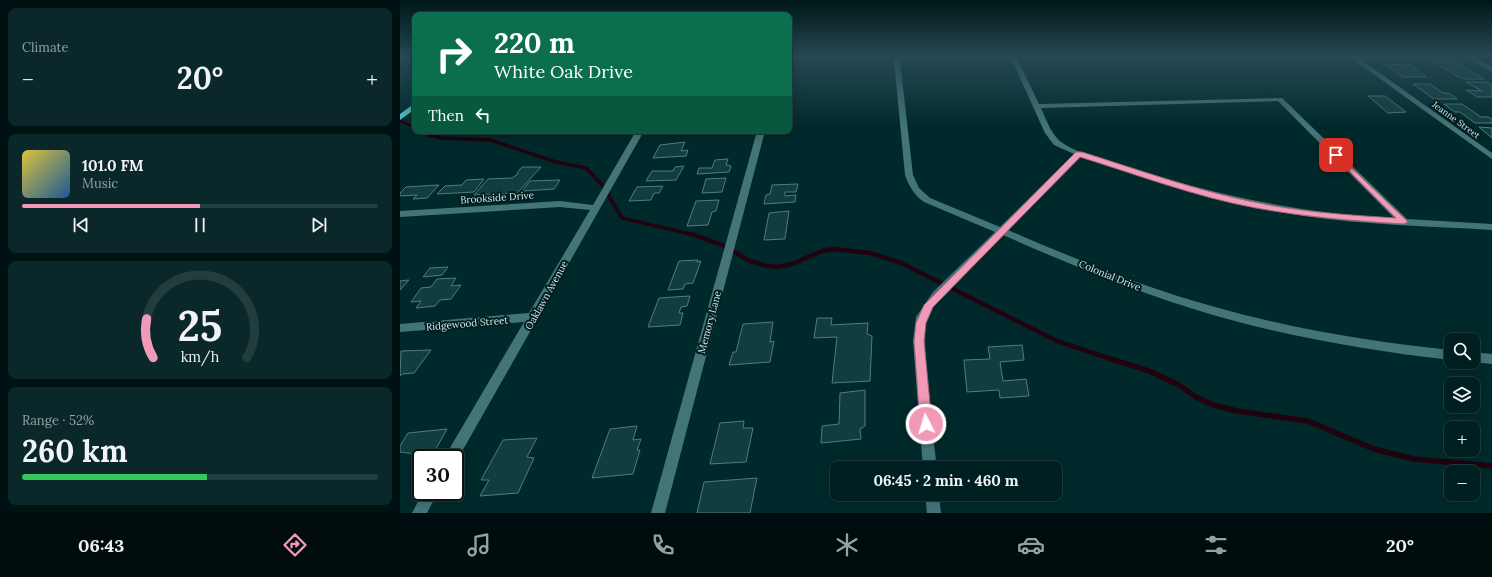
<!DOCTYPE html>
<html lang="en">
<head>
<meta charset="utf-8">
<style>
	body { margin:0; font-family:Lora,serif; background:#0a2729; color:#f1f3f6; height:100vh; display:flex; flex-direction:column; font-size:15px; white-space:nowrap }
	* { box-sizing:border-box; margin:0 }
	p { font-size:13px; color:#95a2a5 }
	.icon { flex:none; width:22px; height:22px; fill:none; stroke:currentColor; stroke-width:2; stroke-linecap:round; stroke-linejoin:round }
	.map { position:relative; flex:1; overflow:hidden }
	.panel { display:flex; flex-direction:column; gap:8px; padding:8px; background:#001112; width:400px }
	.panel>* { flex:none }
	.banner { position:absolute; left:12px; top:12px; width:380px; height:122px; border-radius:8px; box-shadow:0 2px 10px #0003,0 0 0 1px #223d3e; background:#0b6e4f; color:#fff; overflow:hidden }
	.buttons { position:absolute; left:1044px; top:333px; display:grid; gap:8px }
	.buttons a { display:grid; place-items:center; width:36px; height:36px; border-radius:8px; background:#001f20; box-shadow:0 2px 10px #0003,0 0 0 1px #223d3e; font-size:20px }
	.speed { position:absolute; left:12px; top:449px; display:flex; gap:8px; font-size:20px; font-weight:700; text-align:center }
	.speed>* { display:grid; place-content:center; width:52px; height:52px; border-radius:50%; background:#001f20; box-shadow:0 2px 10px #0003,0 0 0 1px #223d3e; line-height:1 }
	.speed .limit { border:2px solid #111; border-radius:6px; background:#fff; color:#111 }
	.pin { position:absolute; display:grid; place-items:center; width:34px; height:34px; color:#fff; margin:-17px; border-radius:8px; box-shadow:0 2px 6px #0006 }
	.me { position:absolute; width:44px; margin:-22px; rotate:355deg; stroke-linejoin:round; filter:drop-shadow(0 0 3px #0008) }
	.turn { display:flex; align-items:center; gap:14px; height:84px; padding:0 16px; font-size:18px }
	.turn .icon { width:52px; height:52px; stroke-width:2.5 }
	.turn b { display:block; font-size:28px; line-height:34px }
	.then { display:flex; align-items:center; height:38px; padding:0 16px; background:#0003; gap:8px; font-size:15px }
	.big { font-size:30px; font-weight:700; line-height:1.1 }
	.panel .tile { flex:1; display:flex; flex-direction:column; justify-content:center; gap:6px; min-width:0; padding:0 14px; border-radius:8px; background:#0a2729 }
	.panel .dial { align-items:center; gap:0 }
	.dial svg { height:104px; overflow:visible; fill:none; stroke:#223d3e; stroke-width:7; stroke-linecap:round; text-anchor:middle }
	.dial text { fill:#f1f3f6; stroke:none }
	.song { display:flex; align-items:center; gap:12px }
	.cover { width:48px; height:48px; border-radius:6px; background:linear-gradient(135deg,hsl(50 70% 55%),hsl(210 70% 35%)) }
	.played { height:4px; border-radius:2px; background:linear-gradient(90deg,#f09ab7 50%,#223d3e 50%) }
	.keys { display:flex; justify-content:space-around; direction:ltr }
	.heat { display:flex; justify-content:space-between; align-items:center; font-size:22px; direction:ltr }
	.charge { height:6px; border-radius:3px; background:linear-gradient(90deg,#34c759 52%,#223d3e 0) }
	.trip { position:absolute; left:430px; top:461px; width:232px; height:40px; border-radius:8px; background:#001f20; box-shadow:0 2px 10px #0003,0 0 0 1px #223d3e; font-weight:700; line-height:40px; text-align:center }
	.tabs { display:flex; height:64px; justify-content:space-around; align-items:center; background:#000c0d; color:#95a2a5 }
	.tabs .icon { width:28px; height:28px }
	.tabs .active { color:#f09ab7 }
	.tabs b { font-size:18px; color:#f1f3f6 }
	main { display:flex; flex:1; min-height:0 }
	.map>svg:first-child { display:block }
	.lines { fill:none; stroke-linecap:round; stroke-linejoin:round }
	.stream-far3 { stroke:#21020f; stroke-width:2.5 }
	.stream-far2 { stroke:#21020f; stroke-width:3.5 }
	.stream-far1 { stroke:#21020f; stroke-width:4.5 }
	.stream { stroke:#21020f; stroke-width:5.5 }
	.building { fill:#103e40; stroke:#537b7d }
	.minor { fill:#437578; fill-rule:evenodd }
	.major { fill:#58c9cf; fill-rule:evenodd }
	.route { fill:#f09ab7; stroke:#9c6477 }
	.labels { text-anchor:middle; stroke-width:4; stroke-linejoin:round; paint-order:stroke }
	.far-street-label { font-size:9px; fill:#d3e8e9; stroke:#001e20 }
	.street-label { font-size:10px; fill:#d3e8e9; stroke:#001e20 }
</style>
</head>
<body>
<main>
<section class="panel">
<div class="tile"><p>Climate</p>
<div class="heat"><a>−</a><b class="big">20°</b><a>+</a></div>
</div>
<div class="tile">
<div class="song"><i class="cover"></i><div><b>101.0 FM</b><p>Music</p></div></div>
<div class="played"></div>
<div class="keys"><svg class="icon" aria-label="previous" viewBox="0 0 24 24"><path d="M18 5L8 12l10 7zM5 5v14"/></svg><svg class="icon" aria-label="pause" viewBox="0 0 24 24"><path d="M8 5v14M16 5v14"/></svg><svg class="icon" aria-label="next" viewBox="0 0 24 24"><path d="M6 5l10 7-10 7zM19 5v14"/></svg></div>
</div>
<div class="tile dial"><svg viewBox="0 0 100 80">
<path d="M14 69A42 42 0 1 1 86 69"/>
<path d="M14 69A42 42 0 0 1 9 39" stroke="#f09ab7"/>
<text x="50" y="56" font-size="32" font-weight="700">25</text>
<text x="50" y="72" font-size="11">km/h</text>
</svg></div>
<div class="tile"><p>Range · 52%</p><b class="big">260 km</b><div class="charge"></div></div>
</section>
<div class="map">
<svg width="1092" height="513" viewBox="0 0 1092 513">
	<rect width="100%" height="100%" fill="#00292b"/>
	<g class="lines">
		<path class="stream-far3" d="M0 121 15 127
			M20 131 32 136"/>
		<path class="stream-far2" d="M29 135 42 138 90 140 156 162 186 168 203 186 222 218 294 235"/>
		<path class="stream-far1" d="M291 234 322 245 350 261 367 266 377 267 392 264 422 251 434 249 470 253 501 263 657 341 711 359"/>
		<path class="stream" d="M708 358 749 371 779 385 796 397 813 405 837 411 908 421 974 449 1014 459 1092 466"/>
	</g>
	<path class="building" d="M974 56H989L996 61H980Z
		M1026 56H1049L1055 60H1033Z
		M1056 62 1084 79H1066L1058 77 1036 63Z
		M1009 64 1026 77H1003L985 65Z
		M1066 82H1086L1092 85V97H1077L1066 90 1082 91Z
		M1013 84H1030L1043 93H1049L1057 99H1034Z
		M968 96H985L1006 112 988 113Z
		M1044 104H1062L1081 117H1088L1092 119V123H1075L1060 112H1055Z
		M1079 127 1092 128V138Z
		M285 142 281 151 288 150 286 156 253 158 260 145Z
		M328 159 326 165 331 166 329 172 297 174 299 168H312L315 160Z
		M284 166 276 180 246 181 252 171H273L275 167Z
		M122 167H141L117 193 74 195 88 179 112 178 118 174 117 173Z
		M326 178 322 192 302 193 306 179Z
		M84 179 74 192 37 194 45 186 62 185 66 180Z
		M160 180 154 189 122 191 130 181Z
		M398 184 396 192H385V196L396 195 395 202 364 204 366 195 370 194 372 185Z
		M39 185 27 198 13 199 17 195 0 196V193L6 187Z
		M263 186 259 193H254L251 200 229 201 237 187Z
		M319 200 316 211 312 212 308 225 287 226 296 201Z
		M389 211 385 239 364 240 369 213Z
		M298 260 297 262 301 261 293 283 285 284 283 289 268 290 279 261Z
		M48 267 42 275 23 277 30 268Z
		M56 278 51 286 61 285 51 299 40 300 35 306 16 308 21 301 11 302 21 288 31 287 37 279Z
		M9 280 0 290V281Z
		M290 296 287 306 281 307 279 313H283L280 325 248 327 259 298Z
		M417 318H432L431 325 468 323 467 334 472 336 470 381 432 383 437 337 414 338Z
		M373 322 370 342 374 341 370 362 329 365 333 352H336L343 324Z
		M622 345 624 360 600 362 603 381 626 379 629 396 600 398 599 390 567 392 564 360 590 359 588 347Z
		M31 350 14 373 2 374 0 376 1 351Z
		M465 390V426L460 429 461 439 421 443 422 426 439 424 440 393Z
		M344 421 343 428H353L346 462 310 464 320 423Z
		M237 426 233 440 241 439 237 450H240L233 474 192 478 210 429Z
		M47 429 32 456 0 452V446L8 433Z
		M137 438 127 457 134 458 118 493 80 496 89 480H81L103 440Z
		M357 478 350 513H297L304 482Z"/>
	<g class="lines">
		<path class="minor" d="M0 56H15V59L0 60Z
			M497 56H504L500 61 513 175 519 188 530 198 600 227 674 154 654 145 645 133 610 56H616L639 104 882 98 1007 219 1092 224V230C1029 226 966 225 904 216 827 205 754 181 681 157L608 230C676 259 744 288 815 307 893 329 971 342 1051 350V360C971 351 890 337 813 315 741 294 671 265 603 235 581 257 542 290 528 316 519 334 534 441 537 468H523L513 341 516 317 533 292 595 232 524 202C514 195 509 186 505 175L494 61ZM878 101 995 219C900 213 813 195 723 165 703 159 678 154 661 142 651 134 646 119 641 108Z
			M948 56H956L1092 153V159Z
			M1064 56H1072L1092 67V72Z
			M236 131H244L56 462 55 458H44L124 322 0 332V324L129 313 190 210 160 207 0 217V211L160 201 193 205Z
			M357 131H365L265 513H251Z
			M1073 352 1092 354V364L1073 362Z
			M23 492H38L27 513H12Z
			M525 494H539L541 513H527Z"/>
		<path class="major" d="M15 103V109L0 120V114Z"/>
	</g>
	<linearGradient id="sky" x2="0" y2="1"><stop stop-color="#001718"/><stop offset="0.44" stop-color="#264955"/><stop offset="1" stop-color="#264955" stop-opacity="0"/></linearGradient>
	<rect width="1092" height="128" fill="url(#sky)"/>
	<path class="route" d="M676 152H682C739 170 795 190 854 202 901 212 948 215 996 218L934 156V153H936L1008 222 1004 224C954 221 905 217 856 208 796 197 738 175 680 157L533 307 526 323 524 341 532 424 530 427 526 429 522 427 520 424 514 341 516 323 524 305Z"/>
	<g class="labels">
		<g class="far-street-label">
			<text transform="translate(1056 120) rotate(36)" y="3">Jeanne Street</text>
		</g>
		<g class="street-label">
			<text transform="translate(97 197) rotate(-4)" y="4">Brookside Drive</text>
			<text transform="translate(710 275) rotate(22)" y="4">Colonial Drive</text>
			<text transform="translate(146 295) rotate(-61)" y="4">Oaklawn Avenue</text>
			<text transform="translate(309 322) rotate(-75)" y="4">Memory Lane</text>
			<text transform="translate(67 323) rotate(-5)" y="4">Ridgewood Street</text>
		</g>
	</g>
</svg>
<div class="buttons">
<a><svg class="icon" aria-label="search" viewBox="0 0 24 24"><circle cx="10" cy="10" r="6"/><path d="M15 15l6 6"/></svg></a>
<a><svg class="icon" aria-label="layers" viewBox="0 0 24 24"><path d="M12 4l9 5-9 5-9-5zM3 14l9 5 9-5"/></svg></a>
<a>+</a>
<a>−</a>
</div>
<div class="speed"><div class="limit">30</div></div>
<div class="pin" style="left:936px;top:155px;background:#d93025"><svg class="icon" aria-label="arrive" viewBox="0 0 24 24"><path d="M6 21V4h12l-3 4 3 4H6"/></svg></div>
<svg class="me" style="left:526px;top:424px" viewBox="-20 -20 40 40"><circle r="17" fill="#f09ab7" stroke="#fff" stroke-width="3"/><path d="M0-11L8 9 0 5-8 9z" fill="#fff"/></svg>
<div class="trip">06:45 · 2 min · 460 m</div>
<div class="banner">
<div class="turn"><svg class="icon" aria-label="right" viewBox="0 0 24 24"><path d="M7 20v-9h11M14 6l5 5-5 5"/></svg><div><b>220 m</b>White Oak Drive</div></div>
<div class="then">Then<svg class="icon" aria-label="left" viewBox="0 0 24 24"><path d="M17 20v-9H6M10 6l-5 5 5 5"/></svg></div>
</div>
</div>
</main>
<nav class="tabs">
<b>06:43</b>
<svg class="icon active" aria-label="directions" viewBox="0 0 24 24"><path d="M12 3l9 9-9 9-9-9zM9 14v-3h6M13 9l2 2-2 2"/></svg>
<svg class="icon" aria-label="music" viewBox="0 0 24 24"><path d="M9 18V5l10-2v13"/><circle cx="6" cy="18" r="3"/><circle cx="16" cy="16" r="3"/></svg>
<svg class="icon" aria-label="phone" viewBox="0 0 24 24"><path d="M5 4h4l2 5-3 2q2 4 5 5l2-3 5 2v4C11 20 4 13 5 4z"/></svg>
<svg class="icon" aria-label="climate" viewBox="0 0 24 24"><path d="M12 3v18M4 7l16 10M4 17L20 7"/></svg>
<svg class="icon" aria-label="car" viewBox="0 0 24 24"><path d="M5 17H2v-5l4-1 3-4h7l3 4 3 1v5h-3M9 17h6M6 11h13"/><circle cx="7" cy="17" r="2"/><circle cx="17" cy="17" r="2"/></svg>
<svg class="icon" aria-label="filters" viewBox="0 0 24 24"><path d="M4 7h16M4 17h16"/><circle cx="9" cy="7" r="2"/><circle cx="15" cy="17" r="2"/></svg>
<b>20°</b>
</nav>
</body>
</html>
